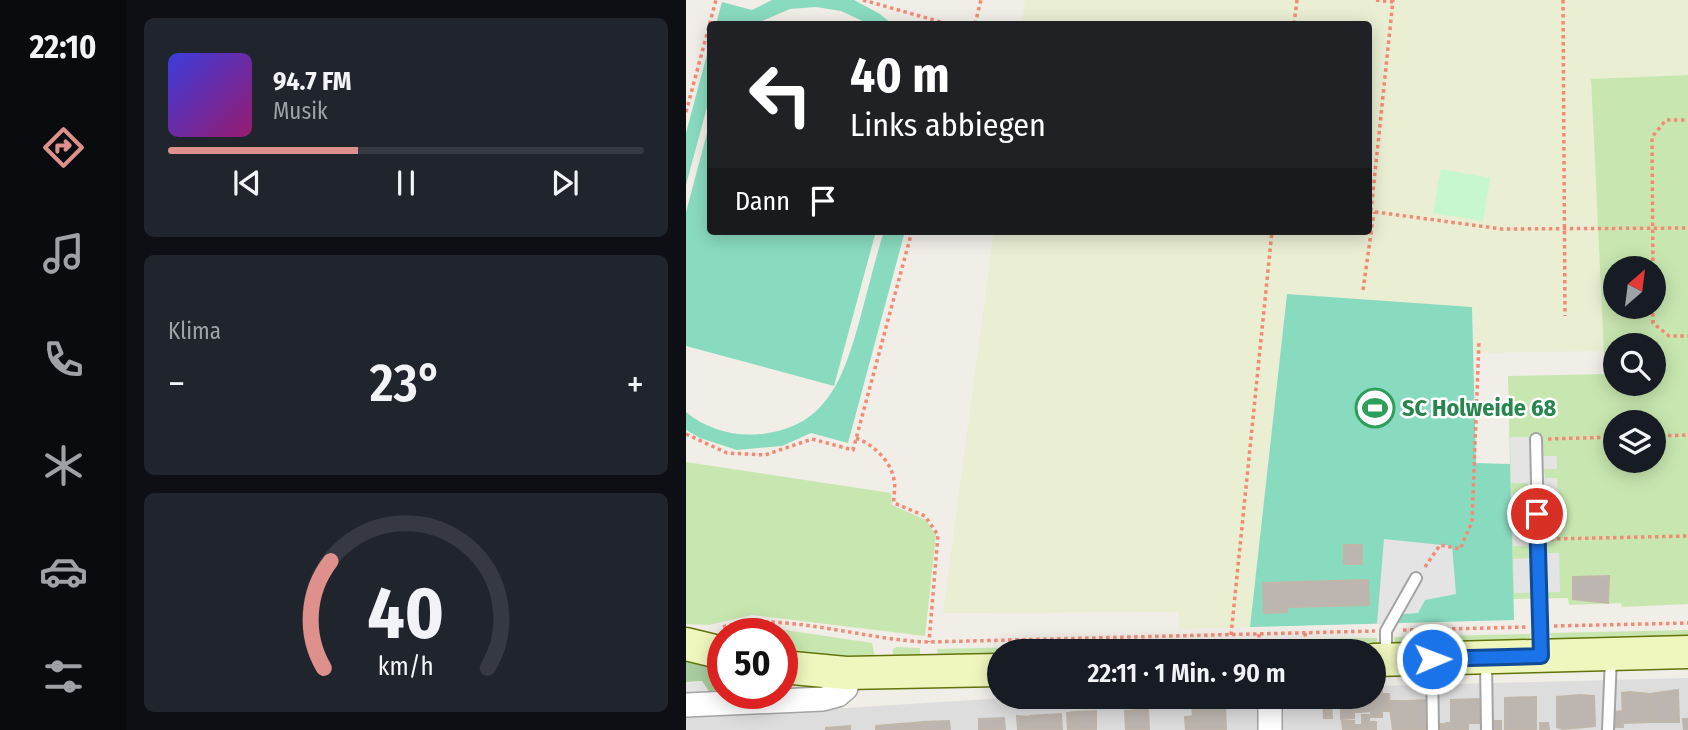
<!DOCTYPE html>
<html lang="de">
<head>
<meta charset="utf-8">
<style>
	body { margin:0; font-family:"Fira Sans Condensed",sans-serif; background:#20242c; color:#f1f3f6; height:100vh; display:flex; flex-direction:column; font-size:26px; white-space:nowrap }
	* { box-sizing:border-box; margin:0 }
	p { font-size:23px; color:#9ea1a6 }
	.icon { flex:none; width:38px; height:38px; fill:none; stroke:currentColor; stroke-width:2; stroke-linecap:round; stroke-linejoin:round }
	.map { position:relative; flex:1; overflow:hidden }
	.drawer { display:flex; flex-direction:column; gap:18px; padding:18px; background:#0d0f14; width:560px }
	.drawer>* { flex:none }
	.top-card { position:absolute; left:21px; top:21px; width:665px; height:214px; border-radius:7px; box-shadow:0 4px 18px #0003; background:#202124; color:#fff; overflow:hidden }
	.needle { width:46px; rotate:28deg }
	.controls { position:absolute; left:917px; top:256px; display:grid; gap:14px }
	.controls a { display:grid; place-items:center; width:63px; height:63px; border-radius:50%; background:#171b24; box-shadow:0 4px 18px #0003; font-size:35px }
	.speed { position:absolute; left:21px; top:618px; display:flex; gap:14px; font-size:35px; font-weight:700; text-align:center }
	.speed>* { display:grid; place-content:center; width:91px; height:91px; border-radius:50%; background:#171b24; box-shadow:0 4px 18px #0003; line-height:1 }
	.speed .limit { border:10px solid #d22; background:#fff; color:#111 }
	.pin { position:absolute; display:grid; place-items:center; width:60px; height:60px; color:#fff; margin:-30px; border:4px solid #fff; border-radius:50%; box-shadow:0 2px 7px #0007 }
	.me { position:absolute; width:77px; margin:-38px; rotate:89deg; stroke-linejoin:round; filter:drop-shadow(0 0 5px #0008) }
	.turn { display:flex; align-items:center; gap:24px; height:147px; padding:0 28px; font-size:32px }
	.turn .icon { width:91px; height:91px; stroke-width:2.5 }
	.turn b { display:block; font-size:49px; line-height:60px }
	.then { display:flex; align-items:center; height:66px; padding:0 28px; background:#0003; gap:14px; font-size:26px }
	.big { font-size:52px; font-weight:600; line-height:1.1 }
	.drawer .card { flex:1; display:flex; flex-direction:column; justify-content:center; gap:10px; min-width:0; padding:0 24px; border-radius:10px; background:#20242c }
	.drawer .dial { align-items:center; gap:0 }
	.dial svg { height:182px; overflow:visible; fill:none; stroke:#363941; stroke-width:7; stroke-linecap:round; text-anchor:middle }
	.dial text { fill:#f1f3f6; stroke:none }
	.song { display:flex; align-items:center; gap:21px }
	.cover { width:84px; height:84px; border-radius:10px; background:linear-gradient(135deg,hsl(240 70% 55%),hsl(320 70% 35%)) }
	.played { height:7px; border-radius:4px; background:linear-gradient(90deg,#de908c 40%,#363941 40%) }
	.keys { display:flex; justify-content:space-around; direction:ltr }
	.heat { display:flex; justify-content:space-between; align-items:center; font-size:38px; direction:ltr }
	.trip { position:absolute; left:301px; top:639px; width:399px; height:70px; border-radius:35px; background:#171b24; box-shadow:0 4px 18px #0003; font-weight:600; line-height:70px; text-align:center }
	main { display:flex; flex:1; min-height:0 }
	.dock { display:flex; flex-direction:column; width:126px; justify-content:space-around; align-items:center; background:#090b0e; color:#9ea1a6 }
	.dock .icon { width:49px; height:49px }
	.dock .current { color:#de908c }
	.dock b { font-size:32px; color:#f1f3f6 }
	.map>svg:first-child { display:block }
	.residential { fill:#dedddd }
	.farmland { fill:#eaeed3 }
	.grass { fill:#c8e7b0; fill-rule:evenodd }
	.forest { fill:#a9cd9e }
	.park { fill:#c7f7ce }
	.pitch { fill:#89dbc0 }
	.parking { fill:#e4e4e4 }
	.building { fill:#bdb6b0; stroke:#c1b6aa; stroke-width:2 }
	.lines { fill:none; stroke-linecap:round; stroke-linejoin:round }
	.lane-casing { stroke:#a4a4a4; stroke-width:14 }
	.street-casing { stroke:#a4a4a4; stroke-width:26 }
	.secondary-casing { stroke:#62740a; stroke-width:35 }
	.path { stroke:#f38a75; stroke-width:3.5; stroke-dasharray:3.5 3.5; stroke-linecap:butt }
	.lane { stroke:#fff; stroke-width:10 }
	.street { stroke:#fff; stroke-width:23 }
	.secondary { stroke:#f0f7be; stroke-width:32 }
	.route-casing { stroke:#114b97; stroke-width:18 }
	.route { stroke:#1a73e8; stroke-width:12 }
	.labels { text-anchor:middle; stroke-width:5; stroke-linejoin:round; paint-order:stroke }
	.leisure-label { font-size:24px; font-weight:bold; fill:#27864d; stroke:#fff; text-anchor:start }
</style>
</head>
<body>
<main>
<nav class="dock">
<b>22:10</b>
<svg class="icon current" aria-label="directions" viewBox="0 0 24 24"><path d="M12 3l9 9-9 9-9-9zM9 14v-3h6M13 9l2 2-2 2"/></svg>
<svg class="icon" aria-label="music" viewBox="0 0 24 24"><path d="M9 18V5l10-2v13"/><circle cx="6" cy="18" r="3"/><circle cx="16" cy="16" r="3"/></svg>
<svg class="icon" aria-label="phone" viewBox="0 0 24 24"><path d="M5 4h4l2 5-3 2q2 4 5 5l2-3 5 2v4C11 20 4 13 5 4z"/></svg>
<svg class="icon" aria-label="climate" viewBox="0 0 24 24"><path d="M12 3v18M4 7l16 10M4 17L20 7"/></svg>
<svg class="icon" aria-label="car" viewBox="0 0 24 24"><path d="M5 17H2v-5l4-1 3-4h7l3 4 3 1v5h-3M9 17h6M6 11h13"/><circle cx="7" cy="17" r="2"/><circle cx="17" cy="17" r="2"/></svg>
<svg class="icon" aria-label="filters" viewBox="0 0 24 24"><path d="M4 7h16M4 17h16"/><circle cx="9" cy="7" r="2"/><circle cx="15" cy="17" r="2"/></svg>
</nav>
<section class="drawer">
<div class="card">
<div class="song"><i class="cover"></i><div><b>94.7 FM</b><p>Musik</p></div></div>
<div class="played"></div>
<div class="keys"><svg class="icon" aria-label="previous" viewBox="0 0 24 24"><path d="M18 5L8 12l10 7zM5 5v14"/></svg><svg class="icon" aria-label="pause" viewBox="0 0 24 24"><path d="M8 5v14M16 5v14"/></svg><svg class="icon" aria-label="next" viewBox="0 0 24 24"><path d="M6 5l10 7-10 7zM19 5v14"/></svg></div>
</div>
<div class="card"><p>Klima</p>
<div class="heat"><a>−</a><b class="big">23°</b><a>+</a></div>
</div>
<div class="card dial"><svg viewBox="0 0 100 80">
<path d="M14 69A42 42 0 1 1 86 69"/>
<path d="M14 69A42 42 0 0 1 17 22" stroke="#de908c"/>
<text x="50" y="56" font-size="32" font-weight="700">40</text>
<text x="50" y="72" font-size="11">km/h</text>
</svg></div>
</section>
<div class="map">
<svg width="1002" height="730" viewBox="0 0 1002 730">
	<rect width="100%" height="100%" fill="#f0eee7"/>
	<path class="residential" d="M1002 678V730H0V718L337 697 688 696V686Z"/>
	<path class="farmland" d="M339 0H1002V75L905 79 918 351 788 353 786 307 601 294 564 627 493 629 492 612 257 613 308 231H682V24H336Z"/>
	<path class="grass" d="M1002 75V604L936 607 935 603 883 605 882 598 827 599 822 376 919 374 905 79ZM929 268H968V306H929ZM929 345H968V383H929ZM929 422H968V460H929Z
		M0 462 205 493 206 505 240 520 250 535 239 636 66 615 23 625 0 624Z
		M73 626 186 643 190 663 96 657V634H39L55 627Z
		M1002 630V644L867 647 864 633Z
		M845 634 841 648 709 651 708 637Z
		M691 638 692 651H626L625 639Z
		M614 640V651H578L577 641Z
		M568 641 569 648 313 651V661L252 660 251 649Z
		M211 647 234 648V660L207 662V649Z"/>
	<path class="forest" d="M0 654 37 664V693L26 696 16 681 0 682Z"/>
	<path class="park" d="M755 169 804 178 797 221 747 213Z"/>
	<path class="pitch" d="M86 0H168L194 14 206 24H183L155 11 130 7 104 9 69 24H30L36 2 66 10Z
		M24 43V96L0 185V133Z
		M24 122V231H190L148 386 0 346V212Z
		M198 231H219L162 443 125 433 96 446 51 450 14 438 0 430V412C20 429 48 437 75 434 143 427 158 375 174 319 182 289 189 260 198 231Z
		M601 294 786 307 790 463 824 464 828 620 564 627Z"/>
	<path class="parking" d="M824 437H841L858 456H871V469H858L859 478H871L872 498H860V507H872L873 520H860L861 553H873L874 592 828 593 827 559 844 558V546H827L826 525 843 524V514H826L825 494 843 493 842 483H825Z
		M698 539 766 546 770 594 739 600 732 613 718 614 709 623 691 624Z
		M16 682 25 696 0 697V683Z"/>
	<path class="building" d="M658 545H676V564H658Z
		M923 576 922 603 887 599V577Z
		M682 580 683 605 601 607V612L578 613 577 583Z
		M696 687V694H703L704 711H696V717H685V711L675 712V696H688V688Z
		M992 690 993 722H964L963 694Z
		M944 692 963 694 964 722 937 723 936 693Z
		M893 695 908 696 909 726 877 729 871 727V697Z
		M655 696H675V712H668V718L655 719Z
		M850 697V730H819V698Z
		M793 699V723H782V730H760V723H765V700Z
		M742 700 743 729 725 730 723 701Z
		M703 701H723L725 730H707Z
		M645 702 646 718H638L637 703Z
		M539 703 540 730H508L506 705Z
		M462 709 463 730H440L439 711Z
		M410 711V730H389L388 712Z
		M936 711 937 727H927V712Z
		M388 712 389 730H382L381 713Z
		M375 714 376 730H345L344 716Z
		M676 715H683V722H690V730H676Z
		M331 716 344 717 345 730H332Z
		M507 716 508 730H500L499 717Z
		M318 718 319 730H293V719Z
		M997 719H1002V730H998Z
		M263 721 264 730H238L237 722Z
		M656 721H668V725H662V730H657Z
		M806 721H815V730H807Z
		M237 722 238 730H227V723Z
		M227 723V730H214L213 724Z
		M854 723H862L863 730H854Z
		M213 724 214 730H190V726Z
		M751 724H760V730H751Z
		M662 725H676V730H662Z
		M164 726V730H140V728Z"/>
	<g class="lines">
		<defs>
			<path id="lane" d="M850 439 855 654
				M700 658V631L730 578
				M800 661 801 730
				M746 662 747 730
				M922 730 925 657"/>
			<path id="street" d="M0 705 137 699 152 695 160 688V673
				M584 730V696"/>
			<path id="secondary" d="M0 644 37 653
				M688 660 1002 652
				M96 667 160 673 313 670"/>
		</defs>
		<use href="#lane" class="lane-casing"/>
		<use href="#street" class="street-casing"/>
		<use href="#secondary" class="secondary-casing"/>
		<path class="path" d="M177 0 262 24
			M690 0 707 2
			M877 0 879 316
			M289 24 295 0
			M608 24 611 0
			M0 112 30 0
			M682 211 816 229 1002 228
			M685 211 707 0
			M967 268 966 137 980 120H1002
			M677 290 688 212
			M967 306V323L983 336H1002
			M0 434 41 453 79 455 126 439 167 450 226 231
			M968 436 1002 435
			M170 438C188 445 205 461 208 480 210 488 207 496 208 503L239 516 252 535 243 642
			M862 439 929 437
			M864 539 1002 536
			M739 567 754 545 774 549 786 522 793 341
			M868 626 1002 623
			M37 627C91 610 182 641 243 642L689 631
			M717 630 842 627
			M619 633 620 651
			M573 634V651
			M545 635 586 231"/>
		<use href="#lane" class="lane"/>
		<use href="#street" class="street"/>
		<use href="#secondary" class="secondary"/>
	</g>
	<g class="lines">
		<defs>
			<path id="route" d="M746 659 855 656 851 514"/>
		</defs>
		<use href="#route" class="route-casing"/>
		<use href="#route" class="route"/>
	</g>
	<defs>
		<symbol id="stadium-ring" viewBox="-11 -11 22 22"><circle r="9.5" fill="#fff" stroke="#2e9e5b" stroke-width="1.5"/><path d="M0-5a6.5 5 0 1 0 0 10a6.5 5 0 1 0 0-10ZM-3.5-1.8h7v3.6h-7Z" fill="#2e9e5b"/></symbol>
	</defs>
	<g fill-rule="evenodd">
		<use href="#stadium-ring" x="667" y="386" width="44" height="44"/>
	</g>
	<g class="labels">
		<g class="leisure-label">
			<text x="716" y="416">SC Holweide 68</text>
		</g>
	</g>
</svg>
<div class="controls">
<a><svg class="needle" viewBox="-14 -14 28 28"><path d="M0-13l5 13h-10z" fill="#e53935"/><path d="M0 13l5-13h-10z" fill="#9ea1a6"/></svg></a>
<a><svg class="icon" aria-label="search" viewBox="0 0 24 24"><circle cx="10" cy="10" r="6"/><path d="M15 15l6 6"/></svg></a>
<a><svg class="icon" aria-label="layers" viewBox="0 0 24 24"><path d="M12 4l9 5-9 5-9-5zM3 14l9 5 9-5"/></svg></a>
</div>
<div class="speed"><div class="limit">50</div></div>
<div class="pin" style="left:851px;top:514px;background:#d93025"><svg class="icon" aria-label="arrive" viewBox="0 0 24 24"><path d="M6 21V4h12l-3 4 3 4H6"/></svg></div>
<svg class="me" style="left:746px;top:659px" viewBox="-20 -20 40 40"><circle r="17" fill="#1a73e8" stroke="#fff" stroke-width="3"/><path d="M0-11L8 9 0 5-8 9z" fill="#fff"/></svg>
<div class="trip">22:11 · 1 Min. · 90 m</div>
<div class="top-card">
<div class="turn"><svg class="icon" aria-label="left" viewBox="0 0 24 24"><path d="M17 20v-9H6M10 6l-5 5 5 5"/></svg><div><b>40 m</b>Links abbiegen</div></div>
<div class="then">Dann<svg class="icon" aria-label="arrive" viewBox="0 0 24 24"><path d="M6 21V4h12l-3 4 3 4H6"/></svg></div>
</div>
</div>
</main>
</body>
</html>
